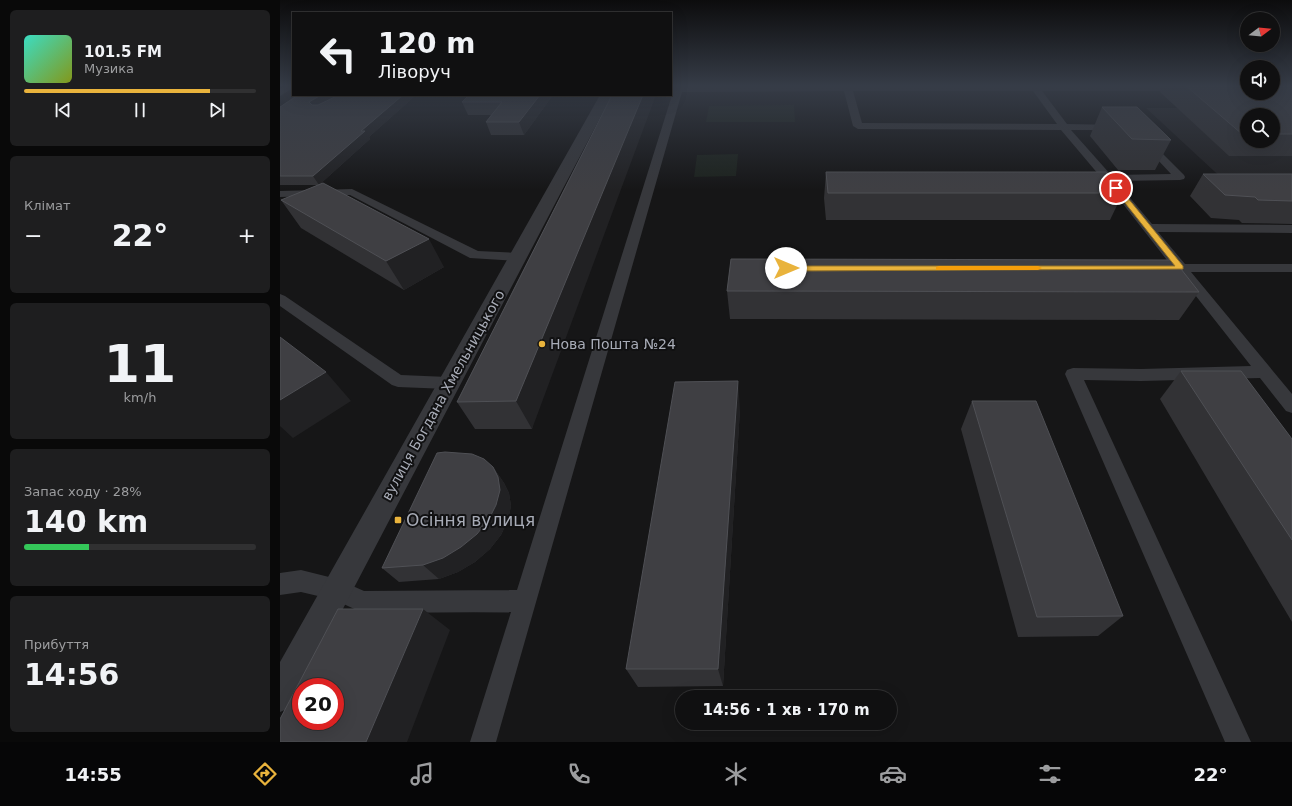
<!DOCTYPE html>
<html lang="uk">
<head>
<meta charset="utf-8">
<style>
	body { margin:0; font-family:"DejaVu Sans",sans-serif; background:#1e1e1f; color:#f1f3f6; height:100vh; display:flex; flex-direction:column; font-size:15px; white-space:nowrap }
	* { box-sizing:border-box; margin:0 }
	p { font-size:13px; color:#9c9d9f }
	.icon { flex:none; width:22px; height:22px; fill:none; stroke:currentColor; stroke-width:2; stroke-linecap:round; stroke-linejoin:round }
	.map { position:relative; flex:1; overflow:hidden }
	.panel { display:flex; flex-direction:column; gap:10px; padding:10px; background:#090909; width:280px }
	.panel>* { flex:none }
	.banner { position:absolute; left:12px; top:12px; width:380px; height:84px; border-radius:0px; box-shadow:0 4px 16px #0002,0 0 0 1px #303031; background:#101011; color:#f1f3f6; overflow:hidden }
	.needle { width:26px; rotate:74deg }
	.fabs { position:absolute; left:960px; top:12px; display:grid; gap:8px }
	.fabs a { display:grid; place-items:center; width:40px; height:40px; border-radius:50%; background:#101011; box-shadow:0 4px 16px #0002,0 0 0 1px #303031; font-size:20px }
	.speed { position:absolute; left:12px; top:678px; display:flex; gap:8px; font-size:20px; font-weight:700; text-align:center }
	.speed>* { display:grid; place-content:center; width:52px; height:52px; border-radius:50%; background:#101011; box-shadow:0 4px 16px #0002,0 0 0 1px #303031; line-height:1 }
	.speed .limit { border:6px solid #d22; background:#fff; color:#111 }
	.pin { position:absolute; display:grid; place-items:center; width:34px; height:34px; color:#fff; margin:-17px; border:2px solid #fff; border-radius:50%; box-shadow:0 1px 4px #0007 }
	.me { position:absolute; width:44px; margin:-22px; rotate:90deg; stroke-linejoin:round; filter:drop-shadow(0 0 3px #0008) }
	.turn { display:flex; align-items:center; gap:14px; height:84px; padding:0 20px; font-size:18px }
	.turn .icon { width:52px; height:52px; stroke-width:2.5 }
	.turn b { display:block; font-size:28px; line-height:34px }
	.big { font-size:30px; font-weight:800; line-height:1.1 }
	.panel .tile { flex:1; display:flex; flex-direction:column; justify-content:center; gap:6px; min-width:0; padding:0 14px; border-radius:6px; background:#1e1e1f }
	.panel .dial { align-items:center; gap:0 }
	.dial b { font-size:52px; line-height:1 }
	.song { display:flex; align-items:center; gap:12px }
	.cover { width:48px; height:48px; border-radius:6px; background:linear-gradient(135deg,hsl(170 70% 55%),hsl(70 70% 35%)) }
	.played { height:4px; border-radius:2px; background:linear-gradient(90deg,#e9b33c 80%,#303031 80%) }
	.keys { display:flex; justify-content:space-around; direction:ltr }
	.heat { display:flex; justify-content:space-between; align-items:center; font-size:22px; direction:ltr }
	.charge { height:6px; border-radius:3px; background:linear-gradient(90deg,#34c759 28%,#303031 0) }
	.trip { position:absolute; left:395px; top:690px; width:222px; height:40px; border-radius:20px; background:#101011; box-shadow:0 4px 16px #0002,0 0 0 1px #303031; font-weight:800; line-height:40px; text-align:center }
	.dock { display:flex; height:64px; justify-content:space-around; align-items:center; background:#060607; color:#9c9d9f }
	.dock .icon { width:28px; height:28px }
	.dock .current { color:#e9b33c }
	.dock b { font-size:18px; color:#f1f3f6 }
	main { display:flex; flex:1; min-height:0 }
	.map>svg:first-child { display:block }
	.built { fill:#222224; fill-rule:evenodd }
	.green { fill:#1c221d }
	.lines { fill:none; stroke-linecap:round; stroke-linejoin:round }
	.service { fill:#37383c; fill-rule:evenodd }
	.tertiary { fill:#37383c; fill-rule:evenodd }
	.wall { fill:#323235; fill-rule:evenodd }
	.shaded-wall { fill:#212123 }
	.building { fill:#3f3f43; stroke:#4f5055; fill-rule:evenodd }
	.route { fill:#e9b33c; stroke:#977427 }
	.slow { fill:#f59e0b }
	.poi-dot { fill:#e9b33c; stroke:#111112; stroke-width:1.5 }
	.labels { text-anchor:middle; stroke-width:4; stroke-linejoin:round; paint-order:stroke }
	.poi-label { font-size:14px; fill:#a8acb7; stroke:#111112; text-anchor:start }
	.street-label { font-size:14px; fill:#a8acb7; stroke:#111112 }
	.near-poi-label { font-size:17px; fill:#a8acb7; stroke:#111112; text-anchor:start }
</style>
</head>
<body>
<main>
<section class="panel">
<div class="tile">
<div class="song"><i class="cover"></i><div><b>101.5 FM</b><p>Музика</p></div></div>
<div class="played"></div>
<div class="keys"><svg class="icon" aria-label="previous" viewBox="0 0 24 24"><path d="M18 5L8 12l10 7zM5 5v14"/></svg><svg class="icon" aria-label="pause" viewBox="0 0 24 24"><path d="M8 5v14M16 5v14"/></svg><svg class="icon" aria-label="next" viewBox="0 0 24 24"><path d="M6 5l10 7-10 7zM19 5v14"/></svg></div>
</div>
<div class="tile"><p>Клімат</p>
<div class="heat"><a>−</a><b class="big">22°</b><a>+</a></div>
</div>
<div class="tile dial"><b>11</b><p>km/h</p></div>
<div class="tile"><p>Запас ходу · 28%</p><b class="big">140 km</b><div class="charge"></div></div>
<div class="tile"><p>Прибуття</p><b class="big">14:56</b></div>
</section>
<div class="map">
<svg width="1012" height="742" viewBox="0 0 1012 742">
	<rect width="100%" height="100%" fill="#161617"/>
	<path class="built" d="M866 108H1012V184H948ZM967 115H993V141H967Z"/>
	<path class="green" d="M514 105 515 122H426L429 106Z
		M458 154 456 176 414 177 417 155Z"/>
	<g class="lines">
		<path class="service" d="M4 86H13V88L0 96V89Z
			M391 86H907L908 88 904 91H762L787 124 838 125 840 127 835 130H791L831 175 891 174 863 144 861 142 866 139 869 140 904 175 905 177 904 179 900 180 836 181 872 224 1012 225V233L878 232 905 264H1012V272H911L1012 394V413L1006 411 980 378 861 381 804 380 971 742H945L785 374 787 370 793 368 861 369 971 366 897 272 873 271 871 268 873 265 890 264 825 181 805 180 804 178 805 176 819 175 781 130 578 129 573 126 564 91 402 92 216 742H190L231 612 83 613 55 600 21 592 0 595V573L21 570 57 579 84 591 237 590 393 92H391ZM573 91H753L777 124 582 123Z
			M72 189 198 251 239 253 244 254 245 257 244 260 239 261 190 258 70 195 0 197V191Z
			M0 294 5 296 121 375 168 377 174 379 176 383 174 387 168 389 118 387 112 385 0 306Z"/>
		<path class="tertiary" d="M320 95H332L22 687H21L12 707 0 712V662Z"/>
	</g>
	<path class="wall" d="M883 86H1012V156H949L880 92ZM967 115H993V141H967Z
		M18 95H136L89 137 90 139 39 185H0V107Z
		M189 95H273L244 135H211L206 122 211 115H188L182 102Z
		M332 95 252 429H195L177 402Z
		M822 107 891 140 875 170H838L810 136Z
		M546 172 843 193 830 220H546L544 198Z
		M923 174H1012V224L962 223 959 220 931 218 910 196Z
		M1 200 164 267 124 290 21 228Z
		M447 291 919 292 899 320 450 319Z
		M901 371 1012 439V622L880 399Z
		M692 401 843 616 818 636 738 637 681 429Z
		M460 409 443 686 358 687 346 669Z
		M213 467 224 483 229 493 231 506 228 520 221 535 210 549 195 562 178 572 159 579 119 582 102 568Z"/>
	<path class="shaded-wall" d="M41 95H60L34 110 29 102Z
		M123 95H136L89 137 90 139 39 185 33 176 81 131Z
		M260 95H273L244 135 239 122Z
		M363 95H376L252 429 236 401Z
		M149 239 164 267 124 290 106 261Z
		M46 372 71 401 13 438 0 426V400Z
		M458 381 460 409 443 686 438 669Z
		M213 467 224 483 229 493 231 506 228 520 221 535 210 549 195 562 178 572 159 579 143 565Z
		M143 609 170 630 127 742H86Z"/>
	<path class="building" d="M906 86H967V93H993V86H1012V134H993V115H967V134H962Z
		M18 95H41L29 102 32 105H38L59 95H123L81 131H85L33 176H0V107Z
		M189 95H260L239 122H206L222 102H182Z
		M332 95H363L236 401 177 402Z
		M822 107H857L891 140 852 139Z
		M546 172H826L843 193H548Z
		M923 174H1012V201L978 200 975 197 945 195Z
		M43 183 149 239 106 261 1 200Z
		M451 259 894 260 919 292 447 291Z
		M0 337 46 372 0 400Z
		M901 371H961L1012 439V540Z
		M458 381 438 669H346L395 382Z
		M692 401H756L843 616 757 617Z
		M165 452 192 454 204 459 213 467 218 477 220 490 216 505 209 519 197 534 181 547 163 558 143 565 102 568 157 453Z
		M58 609H143L86 742H0V719ZM21 687H55V721H21Z"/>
	<linearGradient id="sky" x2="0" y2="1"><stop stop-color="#0c0c0d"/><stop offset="0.45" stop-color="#363c47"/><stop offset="1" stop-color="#363c47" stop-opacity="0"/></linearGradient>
	<rect width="1012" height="190" fill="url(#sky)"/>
	<path class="route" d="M834 187H839L903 266V269L506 271 502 268 506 266H895L834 189Z"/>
	<path class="slow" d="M659 266H758L762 268 758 270H656V267Z"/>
	<g class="poi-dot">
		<circle cx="262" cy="344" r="4"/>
		<rect x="114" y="516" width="8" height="8" rx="2"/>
	</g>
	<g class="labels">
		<g class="poi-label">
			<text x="270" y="349">Нова Пошта №24</text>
		</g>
		<g class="street-label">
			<text transform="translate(163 395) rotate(-61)" y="5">вулиця Богдана Хмельницького</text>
		</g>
		<g class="near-poi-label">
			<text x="126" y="526">Осіння вулиця</text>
		</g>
	</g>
</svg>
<div class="fabs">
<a><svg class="needle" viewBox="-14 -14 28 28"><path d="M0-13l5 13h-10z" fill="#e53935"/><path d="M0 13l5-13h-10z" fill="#9c9d9f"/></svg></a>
<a><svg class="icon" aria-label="sound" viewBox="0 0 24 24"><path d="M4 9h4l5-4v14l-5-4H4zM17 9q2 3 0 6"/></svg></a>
<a><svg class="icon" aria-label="search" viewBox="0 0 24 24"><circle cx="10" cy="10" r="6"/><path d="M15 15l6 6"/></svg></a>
</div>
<div class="speed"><div class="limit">20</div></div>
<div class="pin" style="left:836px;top:188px;background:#d93025"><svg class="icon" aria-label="arrive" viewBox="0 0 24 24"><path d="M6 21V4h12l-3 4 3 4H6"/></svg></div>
<svg class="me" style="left:506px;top:268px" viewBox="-20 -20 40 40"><circle r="19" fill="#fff"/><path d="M0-13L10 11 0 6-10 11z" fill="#e9b33c"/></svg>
<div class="trip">14:56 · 1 хв · 170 m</div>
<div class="banner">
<div class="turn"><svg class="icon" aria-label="left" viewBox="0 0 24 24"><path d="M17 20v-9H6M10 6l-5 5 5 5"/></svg><div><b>120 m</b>Ліворуч</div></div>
</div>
</div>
</main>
<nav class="dock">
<b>14:55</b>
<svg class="icon current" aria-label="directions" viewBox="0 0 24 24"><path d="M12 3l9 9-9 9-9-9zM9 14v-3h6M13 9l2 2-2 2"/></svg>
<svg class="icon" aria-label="music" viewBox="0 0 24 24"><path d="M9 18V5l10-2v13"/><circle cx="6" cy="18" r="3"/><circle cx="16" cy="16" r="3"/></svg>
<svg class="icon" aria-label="phone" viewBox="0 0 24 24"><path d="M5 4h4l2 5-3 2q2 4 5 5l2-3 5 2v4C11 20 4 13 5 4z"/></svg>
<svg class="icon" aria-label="climate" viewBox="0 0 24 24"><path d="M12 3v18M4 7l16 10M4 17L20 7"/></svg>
<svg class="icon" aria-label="car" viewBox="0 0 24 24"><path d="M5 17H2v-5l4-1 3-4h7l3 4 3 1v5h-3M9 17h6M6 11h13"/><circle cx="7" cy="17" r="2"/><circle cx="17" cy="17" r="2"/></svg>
<svg class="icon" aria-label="filters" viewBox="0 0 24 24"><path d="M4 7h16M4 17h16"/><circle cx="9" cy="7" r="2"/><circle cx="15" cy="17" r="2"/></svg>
<b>22°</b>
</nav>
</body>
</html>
